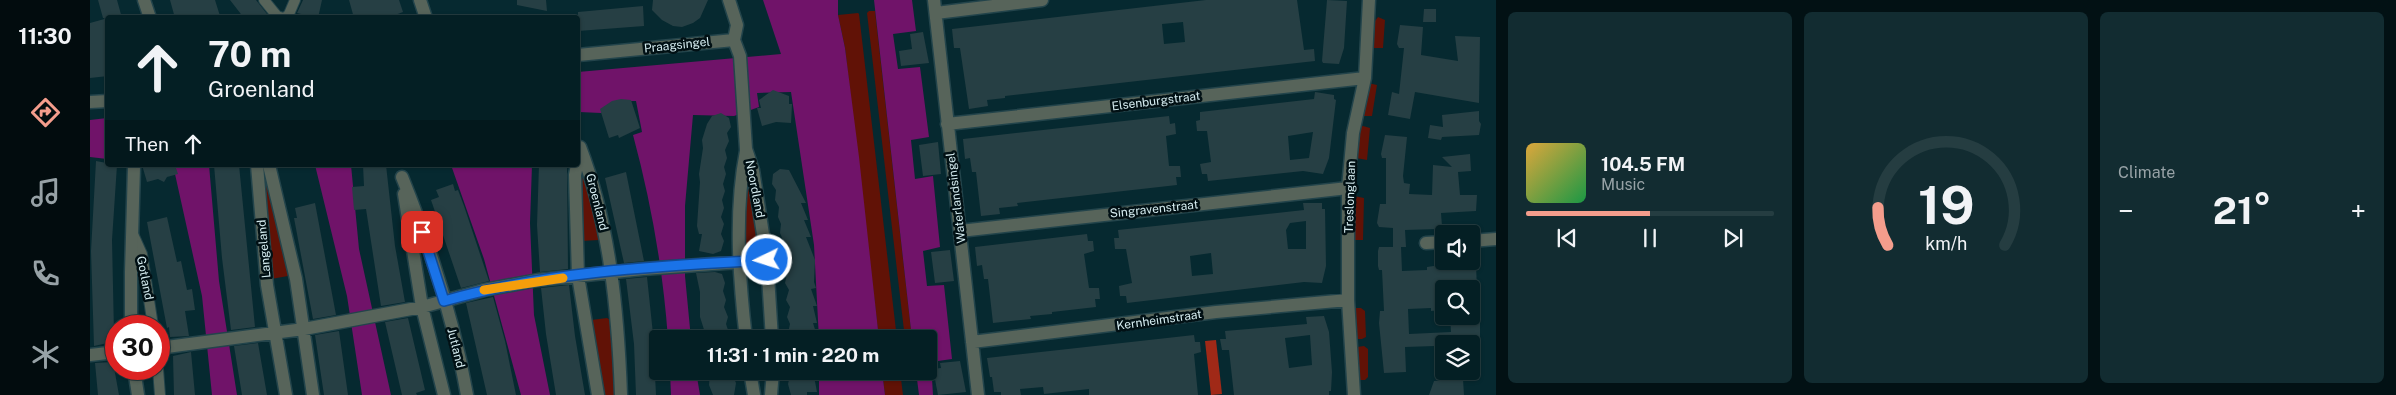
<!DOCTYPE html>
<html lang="en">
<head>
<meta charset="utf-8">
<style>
	body { margin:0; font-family:"Public Sans",sans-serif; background:#122c31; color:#f1f3f6; height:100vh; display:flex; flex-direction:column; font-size:19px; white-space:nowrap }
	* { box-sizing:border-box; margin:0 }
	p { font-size:16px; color:#97a2a6 }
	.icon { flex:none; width:28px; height:28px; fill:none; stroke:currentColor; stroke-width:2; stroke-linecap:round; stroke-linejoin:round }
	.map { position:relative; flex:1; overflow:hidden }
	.side { display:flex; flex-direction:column; gap:12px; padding:12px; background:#021114; width:900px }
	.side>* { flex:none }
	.top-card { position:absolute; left:15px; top:15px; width:475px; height:152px; border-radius:5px; box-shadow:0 1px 4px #0004,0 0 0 1px #253d41; background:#041f24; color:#f1f3f6; overflow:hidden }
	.tools { position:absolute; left:1345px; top:225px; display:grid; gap:10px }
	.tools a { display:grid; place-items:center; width:45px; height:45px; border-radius:5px; background:#041f24; box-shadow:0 1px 4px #0004,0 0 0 1px #253d41; font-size:25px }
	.speed { position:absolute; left:15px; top:315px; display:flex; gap:10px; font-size:25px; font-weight:700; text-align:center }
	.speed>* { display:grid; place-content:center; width:65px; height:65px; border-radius:50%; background:#041f24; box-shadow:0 1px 4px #0004,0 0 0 1px #253d41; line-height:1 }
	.speed .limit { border:8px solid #d22; background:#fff; color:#111 }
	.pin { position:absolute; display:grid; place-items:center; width:42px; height:42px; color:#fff; margin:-21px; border-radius:10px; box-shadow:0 2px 8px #0006 }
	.me { position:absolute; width:55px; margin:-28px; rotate:266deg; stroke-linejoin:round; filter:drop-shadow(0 0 4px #0008) }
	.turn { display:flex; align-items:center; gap:18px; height:105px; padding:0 20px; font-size:22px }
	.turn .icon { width:65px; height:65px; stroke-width:2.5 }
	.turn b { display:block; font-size:35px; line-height:42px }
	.then { display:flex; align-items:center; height:48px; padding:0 20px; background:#0003; gap:10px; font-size:19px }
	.big { font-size:38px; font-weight:700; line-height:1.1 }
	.side .tile { flex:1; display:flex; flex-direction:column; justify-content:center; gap:8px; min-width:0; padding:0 18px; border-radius:8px; background:#122c31 }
	.side .dial { align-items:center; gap:0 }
	.dial svg { height:130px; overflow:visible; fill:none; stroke:#253d41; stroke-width:7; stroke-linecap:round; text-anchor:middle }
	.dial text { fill:#f1f3f6; stroke:none }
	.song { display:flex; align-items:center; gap:15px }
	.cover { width:60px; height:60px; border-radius:8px; background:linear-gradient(135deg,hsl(40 70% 55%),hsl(140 70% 35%)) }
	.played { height:5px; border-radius:2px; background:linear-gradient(90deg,#f49d8c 50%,#253d41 50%) }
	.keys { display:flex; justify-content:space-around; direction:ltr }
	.heat { display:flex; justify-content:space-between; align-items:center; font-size:28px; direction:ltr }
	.side .tiles { flex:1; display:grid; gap:12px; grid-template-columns:repeat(3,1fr) }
	.trip { position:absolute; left:559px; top:330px; width:288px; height:50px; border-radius:5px; background:#041f24; box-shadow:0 1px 4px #0004,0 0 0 1px #253d41; font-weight:700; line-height:50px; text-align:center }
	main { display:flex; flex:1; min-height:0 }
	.tabs { display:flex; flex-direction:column; width:90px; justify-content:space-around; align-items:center; background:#020c0e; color:#97a2a6 }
	.tabs .icon { width:35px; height:35px }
	.tabs .active { color:#f49d8c }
	.tabs b { font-size:22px; color:#f1f3f6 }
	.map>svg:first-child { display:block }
	.green { fill:#611206 }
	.forest { fill:#a02917 }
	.water { fill:#701369 }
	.building { fill:#263f44; fill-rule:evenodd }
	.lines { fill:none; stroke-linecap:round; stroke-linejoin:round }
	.pedestrian-casing { stroke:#23444b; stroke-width:12 }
	.minor-casing { stroke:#23444b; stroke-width:15 }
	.pedestrian { stroke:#57645a; stroke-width:10 }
	.minor { stroke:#57645a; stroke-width:12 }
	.route-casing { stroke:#114b97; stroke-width:12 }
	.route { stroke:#1a73e8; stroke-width:9 }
	.slow { stroke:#f59e0b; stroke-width:9 }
	.labels { text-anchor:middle; stroke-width:5; stroke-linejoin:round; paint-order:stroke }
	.street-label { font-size:12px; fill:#d5ecf0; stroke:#011014 }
</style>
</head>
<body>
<main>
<nav class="tabs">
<b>11:30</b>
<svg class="icon active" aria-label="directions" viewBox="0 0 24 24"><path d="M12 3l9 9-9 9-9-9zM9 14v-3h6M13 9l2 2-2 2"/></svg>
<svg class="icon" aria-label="music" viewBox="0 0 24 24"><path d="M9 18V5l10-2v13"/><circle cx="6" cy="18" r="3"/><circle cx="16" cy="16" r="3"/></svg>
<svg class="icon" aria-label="phone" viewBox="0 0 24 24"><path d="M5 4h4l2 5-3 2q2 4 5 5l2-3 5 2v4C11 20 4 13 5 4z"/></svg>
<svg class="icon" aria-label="climate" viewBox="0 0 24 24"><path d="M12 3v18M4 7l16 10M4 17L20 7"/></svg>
</nav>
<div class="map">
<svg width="1406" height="395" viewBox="0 0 1406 395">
	<rect width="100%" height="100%" fill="#062930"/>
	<path class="green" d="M779 11H785L822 339H815L777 13Z
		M768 13 769 14 807 339H789L755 48 748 15Z
		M1288 17 1295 20 1293 48H1283L1285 21Z
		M1278 83 1287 85 1282 116H1272Z
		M1273 126 1280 128 1277 160 1266 158 1270 127Z
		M171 165H174L198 276 181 279Z
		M656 172H658L671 246 668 252 663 254 654 249Z
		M495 174 509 240 491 241 490 192 492 175Z
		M1264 196 1274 198 1273 240H1264Z
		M1265 308H1271L1275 311 1276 337 1272 339H1266Z
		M517 318 520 320 525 395H511L501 320Z
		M1274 346 1278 349V377L1275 380H1268L1267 347Z
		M792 371H810L813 395H795Z"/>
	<path class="forest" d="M1126 340 1132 394 1121 395 1115 341Z"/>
	<path class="water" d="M673 0H748V15L755 48 769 157 789 339H729L724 245 701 92 667 93 669 107 644 116 603 115 595 206V276L601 339H578C573 269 561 202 543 135L552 132 546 101H525L511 113 489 112 488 117V72L691 54Z
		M784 0H822L826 31 803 34 808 69 830 67 839 137 821 140 825 179 843 176 850 247 833 251 837 286 854 285 862 359 841 362 843 395H829L826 371H838V339H822Z
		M17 118V159L0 157V120Z
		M83 165H119L129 281 147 395H122L112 296Z
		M225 165H261L269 249 301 395H272L257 296Z
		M361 165H442L440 223 444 315 460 395H431L394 259Z
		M580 371H606L610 395H581Z
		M729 371H792L795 395H729Z"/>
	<path class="building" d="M8 0H27L32 18H13Z
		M80 0H125L130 16 85 18Z
		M140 0H166L177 14 173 18H154Z
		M213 0H232L228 18 207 13Z
		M259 0H309L313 12 297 18H264Z
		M427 0H456L457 11 427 5Z
		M563 0H618L610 18 603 23 592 27 583 26 572 20 562 10Z
		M1116 0H1207L1214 50 1224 49 1225 61 915 96V98L897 100 898 106 879 109 870 48H864L862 29ZM1093 22 1095 42 1074 44 1072 24Z
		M1237 0 1257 1 1254 48 1249 64 1233 63 1232 61Z
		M553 6 554 26 488 31V12Z
		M1334 9H1346V22H1333Z
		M18 18V76L0 78V23Z
		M1310 25 1333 27 1331 55 1368 61 1365 36 1390 37 1389 103 1325 92 1320 119 1298 115 1302 92 1309 94 1314 48H1309L1307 44Z
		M833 32 839 63 811 66 809 51 822 49 820 34Z
		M683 90 699 96V104H702L701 123 686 122 672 126 667 108H671L669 100Z
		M1225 92 1244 95V99L1246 100 1239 158 1233 174 1213 171 1118 181 1117 174H1112L1110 164 1121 162 1117 131H1107L1106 121 1110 120V112L1224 99ZM1223 132 1219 158 1200 160 1198 136Z
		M531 99 541 100 550 128 529 138 528 135 519 138 510 109 522 101Z
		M1389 111V121L1391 124 1389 135 1352 137 1351 140 1338 138 1340 125 1353 127 1352 115Z
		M631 113 639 118 641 127 637 133 639 141 635 150 637 158 634 167 636 174 633 184 635 191 632 200 634 208 631 217 634 224 631 234 634 241 631 251 623 254 609 251 612 234H609L607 226 610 182 609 174 613 148 612 140 617 124 622 116Z
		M1079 116 1080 124 1085 123 1086 134 1076 136 1079 166H1090L1091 177H1086L1087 185 927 203 928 206 909 208 910 214 891 216 886 172H882L880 158 875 159 873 139Z
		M1295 135 1317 137 1313 176 1314 183 1320 184 1319 194 1342 195 1343 165 1362 167 1352 157 1380 154 1381 171 1368 172 1370 195H1387L1386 211 1351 213 1352 226H1347L1348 229 1315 230 1316 247H1311L1312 271 1337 270V267L1350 265H1386L1387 289H1354V310L1341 311V308L1318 309 1319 334 1361 332 1360 316H1384L1385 323H1390V344H1345V346L1315 347 1316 372 1294 373 1289 323 1290 311H1294L1292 270H1289L1288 266V251L1289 247H1303V228L1289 227 1287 223 1290 204H1296V158H1292L1291 154Z
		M848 142 851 174 833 176 829 145Z
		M6 161 27 165 22 240 24 333H21L22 342 4 346 1 251Z
		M52 165H85L88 174 77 177 74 182 68 179 57 182Z
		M124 165H149L165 327 141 330 132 258Z
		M273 165H296L305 246 315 302 291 306 276 209 264 210 262 187 274 186Z
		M449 165H477L478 269 450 272 447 225Z
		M690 169 699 170 716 203H711L718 220H714L721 237H716L725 260 724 282 726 288 721 289 727 306H723L727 323H723L728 339H700L698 333 700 324 697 317 700 307 696 300 699 290 695 283 697 274 694 267 696 257 692 250 693 240 690 233 691 224 688 217 689 207 685 200 686 190 682 184 683 174Z
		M536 172 554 261 534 263 515 178Z
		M363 184 365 191 368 190 374 206 399 281 371 288 341 200 349 197 346 190Z
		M225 203 246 315 223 319 204 218H207L205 208Z
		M1213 203H1232V209H1235L1236 266 1232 283 1214 282 1037 303 1036 296H1030L1029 286 1042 283 1036 249H1025L1024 238H1029L1028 230 1214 210ZM1216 221V249H1198L1196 230 1200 223ZM1121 253 1123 274 1102 276 1100 256Z
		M77 217 87 262 91 261 97 290 102 289 105 310 95 311 99 336 80 337 79 327 77 328 57 222Z
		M997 234 998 241H1003L1004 251 994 254 999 288H1009L1010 299H1005L1006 307 962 312V314L940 316 941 319 903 323 898 279H894L892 265 887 266 885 247Z
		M860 250 864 281 845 283 841 252Z
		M625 272 632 274 635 283 633 291 636 300 634 307 638 317 636 324 639 333 638 339H617L610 317V292L606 273Z
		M557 277 563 334 566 395H546L544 344 536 279Z
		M479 285 485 336 495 395H466L456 334 451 288Z
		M403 297 415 341 426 395H397L376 303Z
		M1234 316 1239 332 1242 372 1241 391H1239V395H1144L1139 350H1132L1130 339H1136L1135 331 1217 324 1216 317ZM1220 335 1222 365 1199 368 1195 338Z
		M318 318 335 390 326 393 327 395H312L295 322Z
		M249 331 258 395H234L225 335Z
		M1104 335 1105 342H1110L1111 352 1104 354 1108 395H999V389L954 394 953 387 930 389 931 395H911V392H904L902 377H900L897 358Z
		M168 343 177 395H152L144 346Z
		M101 352 105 395H84L83 356Z
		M870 361 876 392 848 395 843 369 851 368 850 363Z
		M23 362 29 395H8L5 363Z
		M620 371H641L646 383 644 395H623L619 385Z
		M701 371H723L727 392H717V395H701L698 384Z
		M1373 379 1374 395H1339L1344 381Z"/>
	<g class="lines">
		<defs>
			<path id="pedestrian" d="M174 0 187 16 193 18
				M195 18 199 14 205 0
				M43 234 52 254 63 326
				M68 369 70 395"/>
			<path id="minor" d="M54 0 60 18
				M330 0 336 18
				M844 0 888 395
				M846 13 952 0
				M644 40 650 56 656 149 663 170 677 260 682 339
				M488 55 644 40 647 25 639 0
				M0 102 18 101
				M857 124 1275 78
				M490 147C520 225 528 312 531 395
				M656 151C644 212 649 278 656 339
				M167 165 177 285 196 395
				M179 165 206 279 223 395
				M487 165 485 175 488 276 508 395
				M312 177C340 246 364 321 377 395
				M314 194 332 307 354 395
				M870 231 1258 188
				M1381 241 1406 239
				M1336 243 1354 242
				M41 326V272L44 167
				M882 342 1126 312 1258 300
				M69 348 214 329 332 307 394 290 448 280 553 269 677 260
				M0 355 26 352
				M44 369 48 395
				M660 371 664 395
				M681 395 683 371
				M1264 395 1258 300V188L1263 133 1275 78 1279 0"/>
		</defs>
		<use href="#pedestrian" class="pedestrian-casing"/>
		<use href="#minor" class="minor-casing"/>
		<use href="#pedestrian" class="pedestrian"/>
		<use href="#minor" class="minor"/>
	</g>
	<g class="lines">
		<defs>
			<path id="route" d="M332 232 354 301C459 271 569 266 677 260"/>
		</defs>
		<use href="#route" class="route-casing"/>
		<use href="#route" class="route"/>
		<path class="slow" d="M394 290 473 278"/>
	</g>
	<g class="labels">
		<g class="street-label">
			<text transform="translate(587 45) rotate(-6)" y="4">Praagsingel</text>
			<text transform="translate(1066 101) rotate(-7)" y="4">Elsenburgstraat</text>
			<text transform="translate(665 189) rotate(79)" y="4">Noordland</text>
			<text transform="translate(1260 197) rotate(-88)" y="4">Treslonglaan</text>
			<text transform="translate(866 198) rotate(-97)" y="4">Waterlandsingel</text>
			<text transform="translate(507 202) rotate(76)" y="4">Groenland</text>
			<text transform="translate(1064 209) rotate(-6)" y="4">Singravenstraat</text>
			<text transform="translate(174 249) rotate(-95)" y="4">Langeland</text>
			<text transform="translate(55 278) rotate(79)" y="4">Gotland</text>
			<text transform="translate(1069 320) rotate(-8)" y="4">Kernheimstraat</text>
			<text transform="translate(366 348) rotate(76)" y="4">Jutland</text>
		</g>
	</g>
</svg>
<div class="tools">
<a><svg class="icon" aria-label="sound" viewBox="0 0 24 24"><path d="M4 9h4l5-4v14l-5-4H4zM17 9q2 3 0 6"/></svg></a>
<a><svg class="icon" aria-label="search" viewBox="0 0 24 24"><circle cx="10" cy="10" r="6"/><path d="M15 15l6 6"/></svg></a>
<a><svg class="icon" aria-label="layers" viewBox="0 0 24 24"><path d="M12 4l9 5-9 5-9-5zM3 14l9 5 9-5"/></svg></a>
</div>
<div class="speed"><div class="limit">30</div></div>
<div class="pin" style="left:332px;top:232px;background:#d93025"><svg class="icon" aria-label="arrive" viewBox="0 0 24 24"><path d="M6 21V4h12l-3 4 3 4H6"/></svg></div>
<svg class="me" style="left:677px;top:260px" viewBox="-20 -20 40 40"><circle r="17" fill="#1a73e8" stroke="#fff" stroke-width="3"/><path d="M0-11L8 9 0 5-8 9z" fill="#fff"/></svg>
<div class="trip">11:31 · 1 min · 220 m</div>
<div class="top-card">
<div class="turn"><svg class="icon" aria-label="ahead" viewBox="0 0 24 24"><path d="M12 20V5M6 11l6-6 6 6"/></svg><div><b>70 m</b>Groenland</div></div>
<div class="then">Then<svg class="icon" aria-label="ahead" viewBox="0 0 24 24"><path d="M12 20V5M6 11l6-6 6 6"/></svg></div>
</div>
</div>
<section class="side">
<div class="tiles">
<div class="tile">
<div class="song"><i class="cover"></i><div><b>104.5 FM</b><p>Music</p></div></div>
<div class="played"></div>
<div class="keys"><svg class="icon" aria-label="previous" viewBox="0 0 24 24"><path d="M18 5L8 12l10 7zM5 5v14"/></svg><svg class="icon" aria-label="pause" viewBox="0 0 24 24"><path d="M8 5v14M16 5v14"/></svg><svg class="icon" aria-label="next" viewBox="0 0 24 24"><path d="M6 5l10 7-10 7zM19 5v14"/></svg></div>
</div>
<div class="tile dial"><svg viewBox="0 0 100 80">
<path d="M14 69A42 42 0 1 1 86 69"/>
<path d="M14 69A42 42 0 0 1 8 46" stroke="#f49d8c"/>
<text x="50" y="56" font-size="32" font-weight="700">19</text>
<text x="50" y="72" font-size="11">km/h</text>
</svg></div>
<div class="tile"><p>Climate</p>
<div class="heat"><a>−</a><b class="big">21°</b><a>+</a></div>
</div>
</div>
</section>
</main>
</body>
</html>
